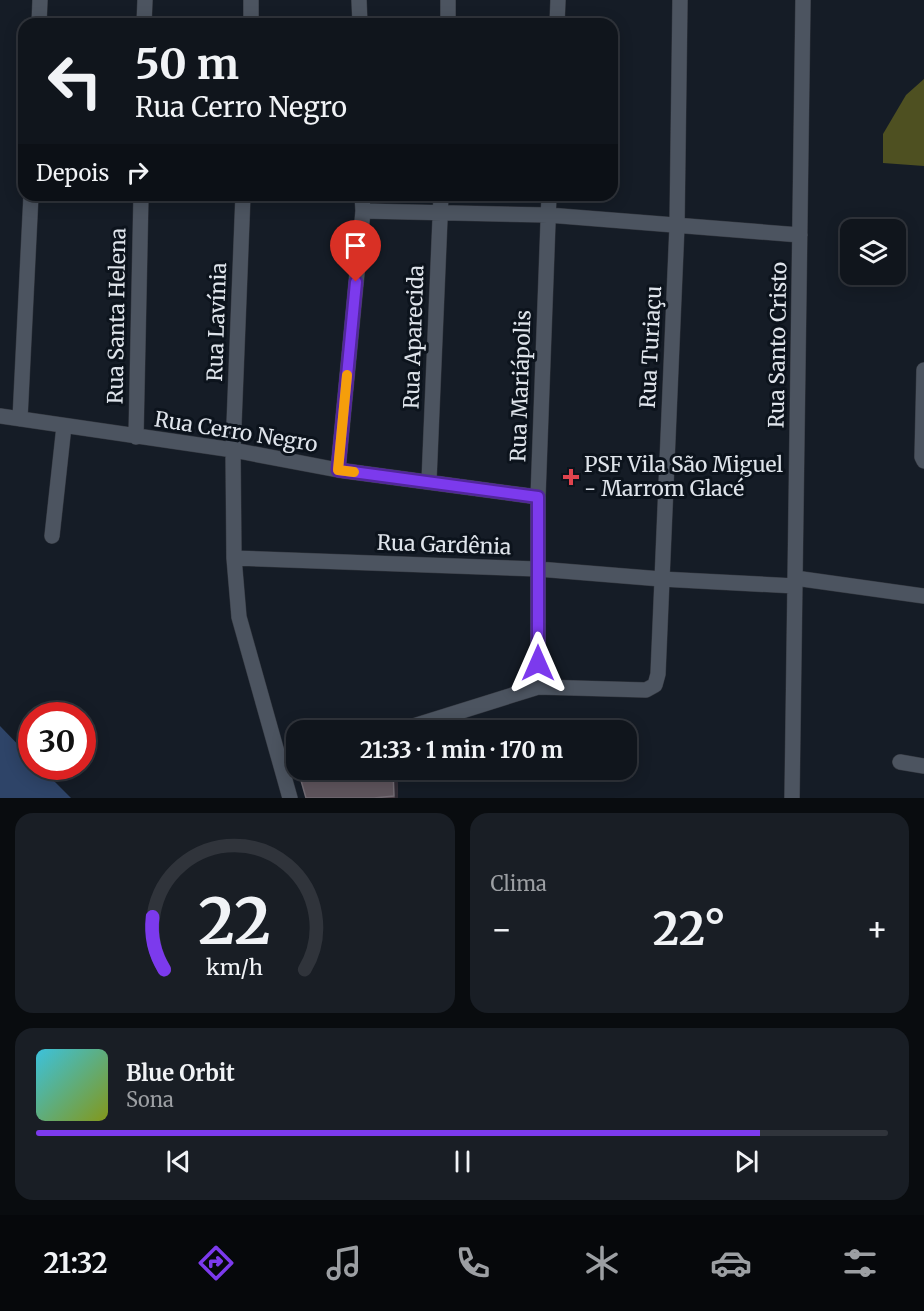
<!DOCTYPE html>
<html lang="pt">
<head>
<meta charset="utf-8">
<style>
	body { margin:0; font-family:Merriweather,serif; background:#191e25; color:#f1f3f6; height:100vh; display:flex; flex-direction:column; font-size:22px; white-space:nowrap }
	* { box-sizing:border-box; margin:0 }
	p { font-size:20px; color:#9c9fa3 }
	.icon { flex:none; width:33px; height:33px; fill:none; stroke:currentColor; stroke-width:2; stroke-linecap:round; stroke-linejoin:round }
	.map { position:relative; height:798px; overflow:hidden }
	.panel { display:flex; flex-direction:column; gap:15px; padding:15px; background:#090c0f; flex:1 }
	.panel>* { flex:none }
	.guide { position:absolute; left:18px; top:18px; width:600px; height:183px; border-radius:18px; box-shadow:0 3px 15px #0003,0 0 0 2px #30343b; background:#10151c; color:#f1f3f6; overflow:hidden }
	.buttons { position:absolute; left:840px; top:219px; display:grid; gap:12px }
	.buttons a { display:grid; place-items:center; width:66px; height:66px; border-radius:12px; background:#10151c; box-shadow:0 3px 15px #0003,0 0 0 2px #30343b; font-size:30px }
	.speed { position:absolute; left:18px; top:702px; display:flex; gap:12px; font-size:30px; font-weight:700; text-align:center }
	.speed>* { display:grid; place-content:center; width:78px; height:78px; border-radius:50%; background:#10151c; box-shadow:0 3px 15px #0003,0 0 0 2px #30343b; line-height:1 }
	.speed .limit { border:9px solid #d22; background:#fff; color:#111 }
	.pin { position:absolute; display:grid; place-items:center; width:51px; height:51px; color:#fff; margin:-62px -26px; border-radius:50% 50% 50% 0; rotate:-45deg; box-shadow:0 0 6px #0007 }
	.pin .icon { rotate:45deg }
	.me { position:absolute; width:66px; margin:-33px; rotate:0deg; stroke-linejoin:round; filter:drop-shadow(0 0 4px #0008) }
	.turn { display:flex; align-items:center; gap:21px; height:126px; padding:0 18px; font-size:27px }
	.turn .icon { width:78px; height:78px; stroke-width:2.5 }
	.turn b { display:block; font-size:42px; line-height:51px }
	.then { display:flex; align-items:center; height:57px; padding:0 18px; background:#0003; gap:12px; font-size:22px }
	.big { font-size:45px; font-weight:700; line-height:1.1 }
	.panel .tile { flex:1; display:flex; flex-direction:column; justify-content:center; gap:9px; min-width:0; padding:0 21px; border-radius:18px; background:#191e25 }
	.panel .dial { align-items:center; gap:0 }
	.dial svg { height:156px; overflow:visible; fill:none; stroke:#30343b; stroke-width:7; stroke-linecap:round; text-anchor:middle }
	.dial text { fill:#f1f3f6; stroke:none }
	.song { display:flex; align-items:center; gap:18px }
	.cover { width:72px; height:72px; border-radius:9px; background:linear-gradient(135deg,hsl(190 70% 55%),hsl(70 70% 35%)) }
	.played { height:6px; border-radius:3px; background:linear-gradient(90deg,#7c3aed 85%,#30343b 85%) }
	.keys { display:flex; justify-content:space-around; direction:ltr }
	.heat { display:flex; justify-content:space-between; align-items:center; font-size:33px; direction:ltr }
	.panel .tiles { flex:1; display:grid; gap:15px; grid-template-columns:1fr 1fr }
	.tile:last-child { grid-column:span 2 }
	.trip { position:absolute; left:286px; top:720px; width:351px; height:60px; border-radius:18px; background:#10151c; box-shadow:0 3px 15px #0003,0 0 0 2px #30343b; font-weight:700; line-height:60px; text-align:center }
	.menu { display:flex; height:96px; justify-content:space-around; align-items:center; background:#06080b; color:#9c9fa3 }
	.menu .icon { width:42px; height:42px }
	.menu .current { color:#7c3aed }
	.menu b { font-size:27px; color:#f1f3f6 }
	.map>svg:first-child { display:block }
	.forest { fill:#4e5021 }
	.water { fill:#2e4468 }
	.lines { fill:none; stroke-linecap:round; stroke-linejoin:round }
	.minor-casing { stroke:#33373f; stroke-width:16 }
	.minor { stroke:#4c5460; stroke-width:15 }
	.wall { fill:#4f434b }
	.shaded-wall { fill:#312c35 }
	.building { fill:#5e545c; stroke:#726b73; stroke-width:1.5 }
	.route-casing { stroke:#51269a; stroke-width:15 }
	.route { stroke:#7c3aed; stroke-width:10 }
	.slow { stroke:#f59e0b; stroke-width:10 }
	.health-dot { fill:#e0444e; stroke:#0c131c; stroke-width:2 }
	.labels { text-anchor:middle; stroke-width:6; stroke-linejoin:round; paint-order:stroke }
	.street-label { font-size:21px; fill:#dfe4eb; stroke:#0c131c }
	.poi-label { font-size:21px; fill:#dfe4eb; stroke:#0c131c; text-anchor:start }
</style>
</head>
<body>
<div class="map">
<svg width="924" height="798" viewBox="0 0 924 798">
	<rect width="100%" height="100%" fill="#151c26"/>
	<path class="forest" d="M924 79V166L883 163V134L906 95Z"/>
	<path class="water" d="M0 726 31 758 32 766 40 767 71 798H0Z"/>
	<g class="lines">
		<defs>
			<path id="minor" d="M359 0 360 24
				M39 24 40 0
				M144 24 145 0
				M251 24V0
				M448 24V0
				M557 24 558 0
				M243 195 233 450 234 558 239 617 290 798
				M363 211 548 215 800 235
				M924 370 922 457 924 461
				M0 416 233 450 338 470 538 497
				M20 419 31 195
				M136 437 141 195
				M338 470 363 211 362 195
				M429 481 441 195
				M52 536 64 426
				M234 558 538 569 661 579 795 586
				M795 578 924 596
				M538 687V497L549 195
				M401 730 538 687 646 690 655 685 658 674 677 226 680 0
				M900 762 924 766
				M282 769 297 764
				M792 798 803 0"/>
		</defs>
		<use href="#minor" class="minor-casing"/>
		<use href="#minor" class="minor"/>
	</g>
	<path class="wall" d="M298 770H397L398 798H306Z"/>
	<path class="shaded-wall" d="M393 770H397L398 798H395L394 796Z"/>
	<path class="building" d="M298 770H393L394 796 374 798H306Z"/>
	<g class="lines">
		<defs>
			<path id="route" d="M356 282 338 470 538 497V663"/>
		</defs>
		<use href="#route" class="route-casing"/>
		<use href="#route" class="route"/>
		<path class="slow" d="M347 375 338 470 354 472"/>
	</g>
	<path class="health-dot" d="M568 468h6v6h6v6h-6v6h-6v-6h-6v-6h6z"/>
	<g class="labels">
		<g class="street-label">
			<text transform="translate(117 316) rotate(-89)" y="7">Rua Santa Helena</text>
			<text transform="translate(217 322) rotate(-88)" y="7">Rua Lavínia</text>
			<text transform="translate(414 337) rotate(-88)" y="7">Rua Aparecida</text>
			<text transform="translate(778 345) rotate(-89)" y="7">Rua Santo Cristo</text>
			<text transform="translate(651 347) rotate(-87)" y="7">Rua Turiaçu</text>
			<text transform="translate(521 386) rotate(-88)" y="7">Rua Mariápolis</text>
			<text transform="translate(236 432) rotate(9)" y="7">Rua Cerro Negro</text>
			<text transform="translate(444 545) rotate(2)" y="7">Rua Gardênia</text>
		</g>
		<g class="poi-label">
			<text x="584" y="472">PSF Vila São Miguel<tspan x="584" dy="24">- Marrom Glacé</tspan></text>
		</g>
	</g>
</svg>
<div class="buttons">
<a><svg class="icon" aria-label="layers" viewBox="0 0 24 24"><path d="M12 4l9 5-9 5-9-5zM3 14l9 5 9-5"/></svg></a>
</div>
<div class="speed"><div class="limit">30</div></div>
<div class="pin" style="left:356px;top:282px;background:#d93025"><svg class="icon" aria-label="arrive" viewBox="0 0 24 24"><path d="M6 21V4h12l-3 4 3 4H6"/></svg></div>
<svg class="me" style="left:538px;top:663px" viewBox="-20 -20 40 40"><path d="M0-17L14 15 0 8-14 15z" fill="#7c3aed" stroke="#fff" stroke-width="4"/></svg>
<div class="trip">21:33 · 1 min · 170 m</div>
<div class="guide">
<div class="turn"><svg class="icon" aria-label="left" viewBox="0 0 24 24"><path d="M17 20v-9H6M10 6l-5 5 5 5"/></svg><div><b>50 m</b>Rua Cerro Negro</div></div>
<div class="then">Depois<svg class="icon" aria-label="right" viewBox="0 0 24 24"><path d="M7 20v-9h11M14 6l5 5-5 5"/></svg></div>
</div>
</div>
<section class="panel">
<div class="tiles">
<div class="tile dial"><svg viewBox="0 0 100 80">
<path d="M14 69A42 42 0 1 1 86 69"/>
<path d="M14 69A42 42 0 0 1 8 42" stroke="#7c3aed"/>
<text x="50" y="56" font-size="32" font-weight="700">22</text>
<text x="50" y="72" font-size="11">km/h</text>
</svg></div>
<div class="tile"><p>Clima</p>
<div class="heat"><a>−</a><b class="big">22°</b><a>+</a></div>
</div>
<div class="tile">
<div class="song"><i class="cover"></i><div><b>Blue Orbit</b><p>Sona</p></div></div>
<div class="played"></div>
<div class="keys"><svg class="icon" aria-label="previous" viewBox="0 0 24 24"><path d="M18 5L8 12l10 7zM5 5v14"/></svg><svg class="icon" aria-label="pause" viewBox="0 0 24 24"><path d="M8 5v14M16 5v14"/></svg><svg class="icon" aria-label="next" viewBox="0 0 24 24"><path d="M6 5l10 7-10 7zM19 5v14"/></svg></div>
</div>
</div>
</section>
<nav class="menu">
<b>21:32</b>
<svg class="icon current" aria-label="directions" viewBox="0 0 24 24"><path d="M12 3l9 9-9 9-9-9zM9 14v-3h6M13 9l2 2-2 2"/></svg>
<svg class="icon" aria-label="music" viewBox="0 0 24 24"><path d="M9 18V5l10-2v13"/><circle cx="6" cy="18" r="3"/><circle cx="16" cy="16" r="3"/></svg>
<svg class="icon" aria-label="phone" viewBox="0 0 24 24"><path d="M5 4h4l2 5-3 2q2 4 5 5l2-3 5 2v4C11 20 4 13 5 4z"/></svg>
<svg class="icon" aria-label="climate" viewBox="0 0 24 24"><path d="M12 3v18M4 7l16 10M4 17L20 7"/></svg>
<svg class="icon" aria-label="car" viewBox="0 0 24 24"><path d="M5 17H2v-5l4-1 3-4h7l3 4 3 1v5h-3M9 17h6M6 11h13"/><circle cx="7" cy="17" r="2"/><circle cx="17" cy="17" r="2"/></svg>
<svg class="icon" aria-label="filters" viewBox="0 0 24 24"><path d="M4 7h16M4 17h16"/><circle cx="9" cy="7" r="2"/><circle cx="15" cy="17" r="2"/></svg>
</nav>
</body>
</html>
